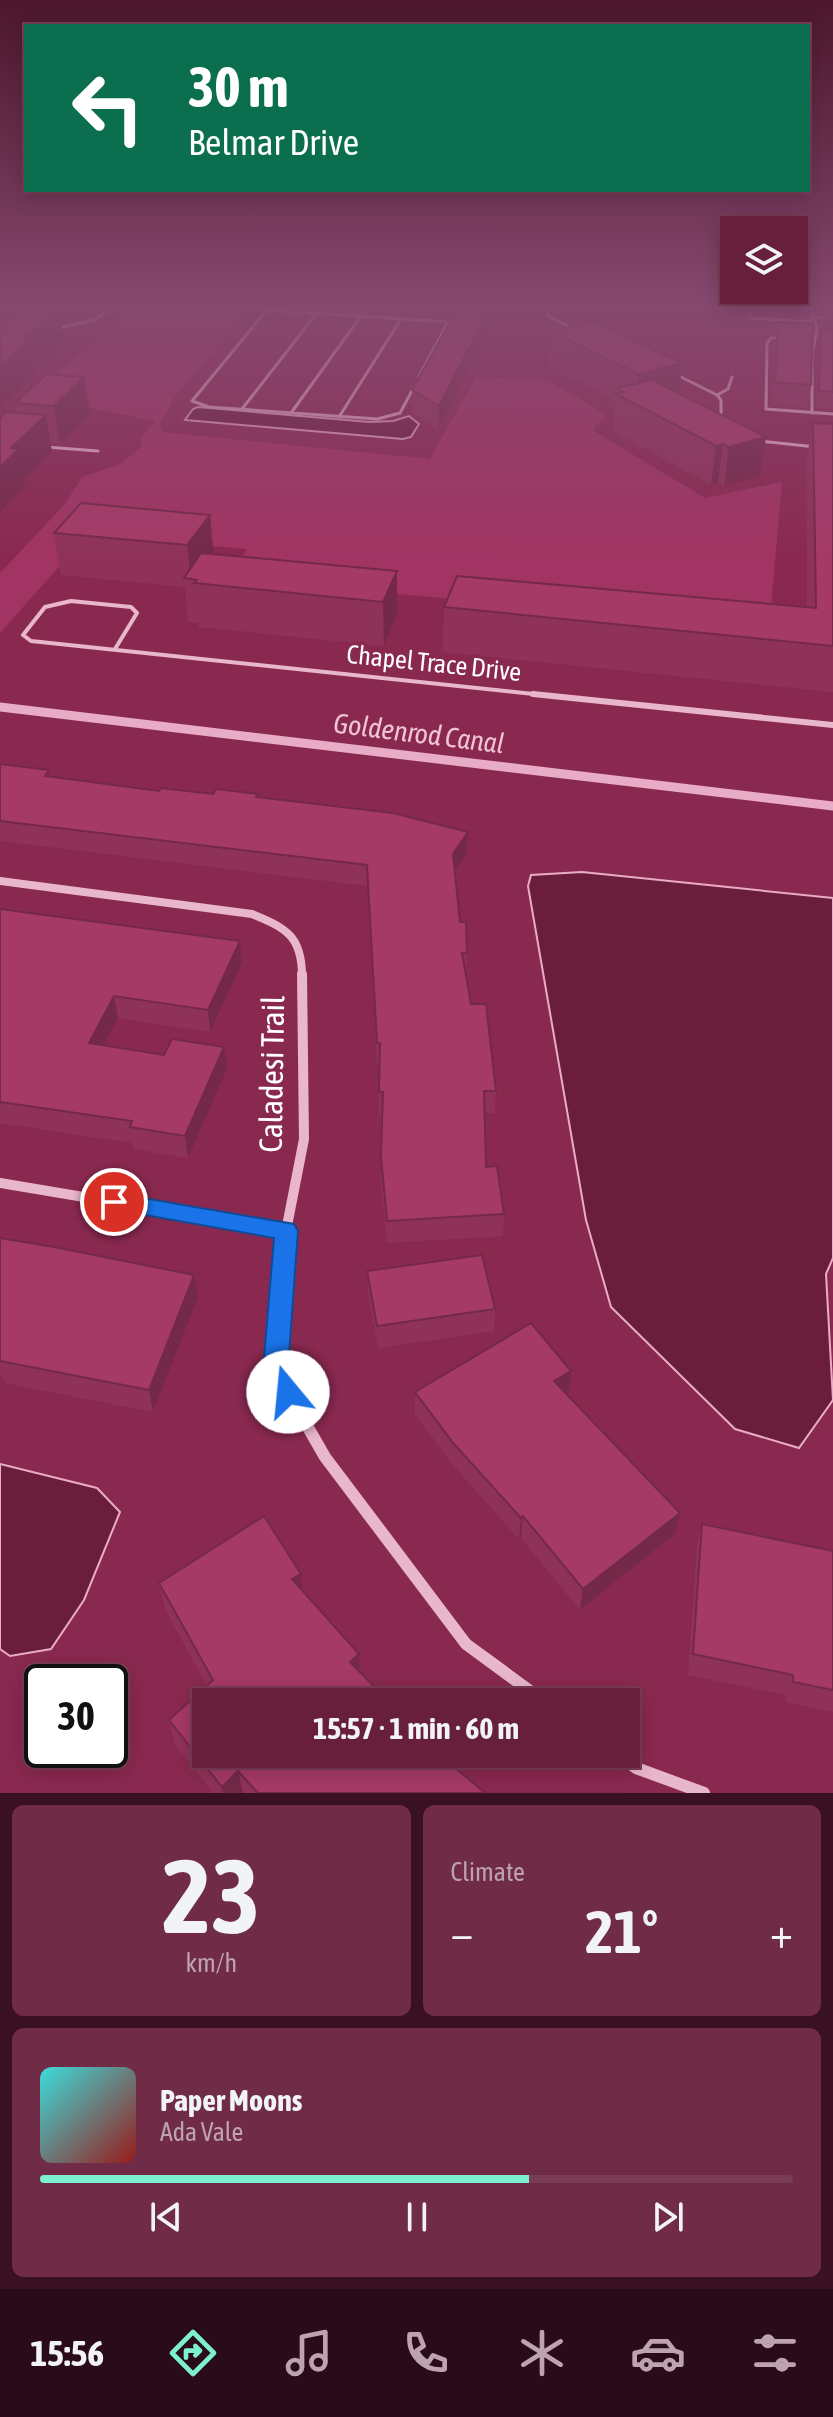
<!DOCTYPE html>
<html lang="en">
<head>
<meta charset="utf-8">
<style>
	body { margin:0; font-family:"Asap Condensed",sans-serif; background:#702c47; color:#f1f3f6; height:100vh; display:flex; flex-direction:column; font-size:30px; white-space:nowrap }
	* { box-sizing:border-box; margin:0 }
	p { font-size:26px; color:#bda2af }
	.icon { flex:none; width:44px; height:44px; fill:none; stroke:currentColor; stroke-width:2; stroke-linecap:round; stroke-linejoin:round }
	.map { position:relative; height:1793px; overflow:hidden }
	.side { display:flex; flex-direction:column; gap:12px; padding:12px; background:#391121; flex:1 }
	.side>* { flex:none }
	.banner { position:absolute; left:24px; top:24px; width:786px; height:168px; border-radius:0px; box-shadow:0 4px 20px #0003,0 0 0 2px #7b3d56; background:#0b6e4f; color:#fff; overflow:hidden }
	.controls { position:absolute; left:720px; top:216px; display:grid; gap:16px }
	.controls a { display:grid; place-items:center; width:88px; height:88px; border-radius:0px; background:#681f3c; box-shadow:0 4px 20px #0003,0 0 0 2px #7b3d56; font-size:40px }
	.speed { position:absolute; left:24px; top:1664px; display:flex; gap:16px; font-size:40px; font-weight:700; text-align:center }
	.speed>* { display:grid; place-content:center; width:104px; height:104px; border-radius:50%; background:#681f3c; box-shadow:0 4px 20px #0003,0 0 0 2px #7b3d56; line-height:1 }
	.speed .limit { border:4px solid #111; border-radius:12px; background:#fff; color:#111 }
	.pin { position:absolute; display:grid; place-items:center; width:68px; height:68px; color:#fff; margin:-34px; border:4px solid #fff; border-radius:50%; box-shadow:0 2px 8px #0007 }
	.me { position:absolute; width:88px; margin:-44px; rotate:343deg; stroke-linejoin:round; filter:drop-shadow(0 0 6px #0008) }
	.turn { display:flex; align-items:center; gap:28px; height:168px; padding:0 32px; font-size:36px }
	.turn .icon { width:104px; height:104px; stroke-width:2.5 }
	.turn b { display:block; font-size:56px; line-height:68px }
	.big { font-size:60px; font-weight:700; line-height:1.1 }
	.side .widget { flex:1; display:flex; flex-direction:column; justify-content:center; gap:12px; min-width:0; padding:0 28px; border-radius:12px; background:#702c47 }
	.side .dial { align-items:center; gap:0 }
	.dial b { font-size:104px; line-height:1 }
	.song { display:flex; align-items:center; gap:24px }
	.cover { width:96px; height:96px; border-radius:12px; background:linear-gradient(135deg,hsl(180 70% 55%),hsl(0 70% 35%)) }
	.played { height:8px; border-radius:4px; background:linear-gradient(90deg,#7ef0d2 65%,#7b3d56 65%) }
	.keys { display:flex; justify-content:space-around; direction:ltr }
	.heat { display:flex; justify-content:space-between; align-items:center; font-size:44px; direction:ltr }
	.side .tiles { flex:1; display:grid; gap:12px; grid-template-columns:1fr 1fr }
	.widget:last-child { grid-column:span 2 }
	.trip { position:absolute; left:192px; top:1688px; width:448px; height:80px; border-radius:0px; background:#681f3c; box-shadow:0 4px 20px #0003,0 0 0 2px #7b3d56; font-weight:700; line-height:80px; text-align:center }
	.tab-bar { display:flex; height:128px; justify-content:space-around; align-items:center; background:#2a0c18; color:#bda2af }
	.tab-bar .icon { width:56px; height:56px }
	.tab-bar .selected { color:#7ef0d2 }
	.tab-bar b { font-size:36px; color:#f1f3f6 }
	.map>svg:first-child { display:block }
	.green { fill:#a13462 }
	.water { fill:#6a1e3c; stroke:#e9acc6; stroke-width:2 }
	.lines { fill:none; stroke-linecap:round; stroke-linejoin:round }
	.stream { stroke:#e9acc6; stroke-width:9 }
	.service-far2 { stroke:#e9b7cc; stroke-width:3 }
	.service-far1 { stroke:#e9b7cc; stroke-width:4 }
	.service { stroke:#e9b7cc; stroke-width:6 }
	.minor-far2 { stroke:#e9b7cc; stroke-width:8 }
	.minor-far1 { stroke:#e9b7cc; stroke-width:10 }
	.minor { stroke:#e9b7cc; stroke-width:12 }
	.wall { fill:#8f3259 }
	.shaded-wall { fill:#742948 }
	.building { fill:#a63a67; stroke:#742948; stroke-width:2 }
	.route { fill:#1a73e8; stroke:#114b97; stroke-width:2 }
	.labels { text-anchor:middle; stroke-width:8; stroke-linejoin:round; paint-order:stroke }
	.street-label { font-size:26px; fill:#fff; stroke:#8a2950 }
	.water-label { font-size:28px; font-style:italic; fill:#f0c3d6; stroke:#8a2950 }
	.near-street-label { font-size:32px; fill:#fff; stroke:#8a2950 }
</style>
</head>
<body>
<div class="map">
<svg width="833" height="1793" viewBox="0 0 833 1793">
	<rect width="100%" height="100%" fill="#8a2950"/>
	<path class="green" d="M135 305H254L177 393 159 425 163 432 430 459 476 377 547 380 607 415 592 430 705 498 782 482 769 629 230 578 247 549 87 535 0 633V573L65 504 82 477 120 464 140 448 142 436 156 421 30 396Z"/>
	<path class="water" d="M198 407 369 422 393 421 409 416 419 424 411 437 403 439 185 420 193 409Z
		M582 872 833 898V1258L826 1274 833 1400 799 1448 735 1429 611 1307 586 1220 528 886 531 875Z
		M0 1464 97 1488 120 1512 84 1600 51 1649 10 1656 0 1649Z"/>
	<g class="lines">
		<path class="stream" d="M0 707 833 806"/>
		<path class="service-far2" d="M271 305 192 401 209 407 377 419 400 413 414 387
			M398 305H444
			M547 305 548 316 574 329
			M751 305 750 318 813 322
			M811 305 817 330 812 353V413
			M267 310 448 322 419 377
			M811 317 833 318
			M54 329 95 320 115 305
			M784 338H771L767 343 766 409 833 414
			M675 374 717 395 721 400V419
			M717 395 728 389 732 377
			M242 409 317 313
			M291 413 361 316
			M339 417 401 319
			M760 441 816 447
			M46 447 98 451"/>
		<path class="service-far1" d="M115 649 137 613 131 607 71 601 45 607 23 635 31 641 552 696"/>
		<path class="service" d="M533 694 833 725"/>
		<path class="minor-far2" d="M0 881 252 914C286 928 302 936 302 976"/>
		<path class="minor-far1" d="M0 1183 286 1231
			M278 1335 286 1231 304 1139 302 974"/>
		<path class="minor" d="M278 1333 275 1370 325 1457 466 1644 545 1702
			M617 1754 636 1768 704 1793"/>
	</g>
	<path class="wall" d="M820 305H833V409L816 408 818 345 822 313H821Z
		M484 319V340L438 429 412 413V390Z
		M778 322 811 385 808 408 772 405 775 343Z
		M551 331 682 363 679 394 766 437 760 476 724 486 718 483 711 485 613 431 615 400 549 366Z
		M84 377 90 414 60 443H50L52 452 24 480 25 486 0 512 17 413 15 403Z
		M813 423 833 424V692L443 652 444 607H807L806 461Z
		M210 515 213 554 397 571V614L384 646 199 627 198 623 188 622 185 587 61 575 54 533Z
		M0 764 50 776 159 791 258 798 468 832 467 853 455 871 460 922 467 953 466 974 471 1004 496 1091 495 1113H485L486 1167 504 1214 503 1236 387 1243 381 1179 383 1114H379V1065H377L368 886 0 841Z
		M0 909 242 963 210 1032 118 1018 104 1045 164 1055 224 1047 227 1069 188 1158 134 1149 132 1143 0 1123Z
		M0 1238 194 1275 198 1297 153 1412 5 1383 2 1376 0 1375Z
		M367 1271 495 1309 494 1331 378 1348 368 1293Z
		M415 1392H569L566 1394 675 1534 580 1610 521 1538 519 1539 453 1465 415 1414Z
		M702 1524 833 1551V1712L786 1702V1695L688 1675 697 1545Z
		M159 1583 302 1591 359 1654 360 1672 206 1702 485 1793H213L175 1745 169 1720 207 1686 165 1609Z"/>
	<path class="shaded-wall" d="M59 310 64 343 34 369 35 375 0 407V366L22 341Z
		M484 319V340L438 429 439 406Z
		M682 363 678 399 635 404 638 374Z
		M84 377 90 414 60 443 54 406Z
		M46 415 52 452 24 480 25 486 0 512V467L11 448Z
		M766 437 760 476 724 486 729 447Z
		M723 444 718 483 711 485 716 446Z
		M210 515 214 556 191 579 187 545Z
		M397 571V614L384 646 383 602Z
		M468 832 467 853 452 875 453 854Z
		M240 941 242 963 210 1032 208 1010Z
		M114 996 118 1018 93 1065 89 1043Z
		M224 1047 227 1069 188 1158 185 1136Z
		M194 1275 198 1297 153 1412 149 1390Z
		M571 1371 569 1392 552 1403 554 1381Z
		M680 1513 675 1534 580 1610 583 1589Z
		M523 1516 521 1538 519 1539 521 1518Z
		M301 1574 303 1600 292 1579Z
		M359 1654 360 1679 350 1662Z
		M238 1771 243 1793H223L222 1787Z"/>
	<path class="building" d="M823 306 833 307V321L823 320Z
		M25 307 59 310 22 341H29L0 366V327Z
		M458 308 484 319 439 406 412 390Z
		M594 322 682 363 638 374 551 331Z
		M778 322 813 323 811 385 775 382Z
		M821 329H833V392L819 391Z
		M47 374 84 377 54 406 15 403Z
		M652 380 766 437 729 447 723 444 716 446 616 394 623 392 617 388Z
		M6 412 46 415 11 448 19 449 0 467V418Z
		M813 423 833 424V646L444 607 457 576 816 608Z
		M81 503 210 515 187 545 54 533Z
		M201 553 397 571 383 602 194 583 197 580 184 578Z
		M0 764 49 770 45 776 159 791 161 788 213 794 216 789 258 794 256 797 393 813 468 832 453 854 460 922H466L467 953H462L471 1004H486L496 1091H484L486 1167 497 1166 504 1214 387 1221 381 1156 383 1092H379L380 1043H377L367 865 0 821Z
		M0 909 240 941 208 1010 114 996 89 1043 164 1055 172 1039 224 1047 185 1136 130 1127 132 1121 0 1102Z
		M0 1238 54 1247 194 1275 149 1390 0 1361Z
		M482 1255 495 1309 377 1326 367 1271Z
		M531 1323 571 1371 554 1381 680 1513 583 1589 523 1516 521 1518 454 1444 415 1392Z
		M264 1516 301 1574 292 1579 359 1654 350 1662 389 1702H206V1754H439L485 1793H258L238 1771 222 1787 169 1720 213 1680 159 1583Z
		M702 1524 833 1551V1690L793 1682V1675L693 1654Z"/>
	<linearGradient id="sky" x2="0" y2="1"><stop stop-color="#4c172c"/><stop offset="0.55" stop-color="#87496f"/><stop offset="1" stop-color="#87496f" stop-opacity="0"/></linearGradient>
	<rect width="833" height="556" fill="url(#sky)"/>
	<path class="route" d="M114 1193 294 1224 298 1231 288 1369 301 1392 297 1400 288 1403 279 1400 263 1370 274 1238 106 1208 103 1202 106 1195Z"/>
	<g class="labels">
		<g class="street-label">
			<text transform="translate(434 663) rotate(6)" y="9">Chapel Trace Drive</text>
		</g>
		<g class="water-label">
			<text transform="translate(419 733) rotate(7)" y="10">Goldenrod Canal</text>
		</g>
		<g class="near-street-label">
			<text transform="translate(272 1074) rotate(-89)" y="11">Caladesi Trail</text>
		</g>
	</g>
</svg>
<div class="controls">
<a><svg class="icon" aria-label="layers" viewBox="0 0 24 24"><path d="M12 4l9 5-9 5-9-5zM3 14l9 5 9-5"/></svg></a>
</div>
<div class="speed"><div class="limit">30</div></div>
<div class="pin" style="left:114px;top:1202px;background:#d93025"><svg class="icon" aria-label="arrive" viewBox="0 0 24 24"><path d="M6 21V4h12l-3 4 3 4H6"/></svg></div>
<svg class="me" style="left:288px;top:1392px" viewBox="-20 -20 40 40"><circle r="19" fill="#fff"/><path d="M0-13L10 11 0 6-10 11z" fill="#1a73e8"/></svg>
<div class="trip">15:57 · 1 min · 60 m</div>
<div class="banner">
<div class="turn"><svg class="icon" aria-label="left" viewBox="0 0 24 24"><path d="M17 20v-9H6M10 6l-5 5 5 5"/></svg><div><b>30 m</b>Belmar Drive</div></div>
</div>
</div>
<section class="side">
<div class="tiles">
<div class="widget dial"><b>23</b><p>km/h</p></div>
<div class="widget"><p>Climate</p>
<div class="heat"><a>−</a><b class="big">21°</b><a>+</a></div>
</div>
<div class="widget">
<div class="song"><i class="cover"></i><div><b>Paper Moons</b><p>Ada Vale</p></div></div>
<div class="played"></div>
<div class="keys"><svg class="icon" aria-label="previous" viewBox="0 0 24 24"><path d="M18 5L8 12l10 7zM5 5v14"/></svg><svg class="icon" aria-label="pause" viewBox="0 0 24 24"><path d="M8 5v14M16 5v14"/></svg><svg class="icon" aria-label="next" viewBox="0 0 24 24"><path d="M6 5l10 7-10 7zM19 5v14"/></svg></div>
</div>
</div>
</section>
<nav class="tab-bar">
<b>15:56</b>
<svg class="icon selected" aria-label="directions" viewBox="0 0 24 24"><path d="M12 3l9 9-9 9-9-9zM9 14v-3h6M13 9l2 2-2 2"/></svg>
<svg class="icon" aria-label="music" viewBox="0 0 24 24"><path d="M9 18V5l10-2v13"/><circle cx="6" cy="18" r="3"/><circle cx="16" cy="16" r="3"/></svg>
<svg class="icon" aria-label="phone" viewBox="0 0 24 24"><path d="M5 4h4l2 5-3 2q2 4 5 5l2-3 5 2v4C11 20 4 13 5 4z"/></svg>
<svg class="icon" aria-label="climate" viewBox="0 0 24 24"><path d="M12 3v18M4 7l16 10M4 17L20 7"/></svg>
<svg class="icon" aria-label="car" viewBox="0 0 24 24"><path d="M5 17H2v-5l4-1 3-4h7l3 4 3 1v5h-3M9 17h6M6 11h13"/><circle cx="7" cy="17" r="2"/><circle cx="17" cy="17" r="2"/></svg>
<svg class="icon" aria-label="filters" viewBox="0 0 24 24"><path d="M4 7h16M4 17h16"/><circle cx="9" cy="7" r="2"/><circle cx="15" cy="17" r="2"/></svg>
</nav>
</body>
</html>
